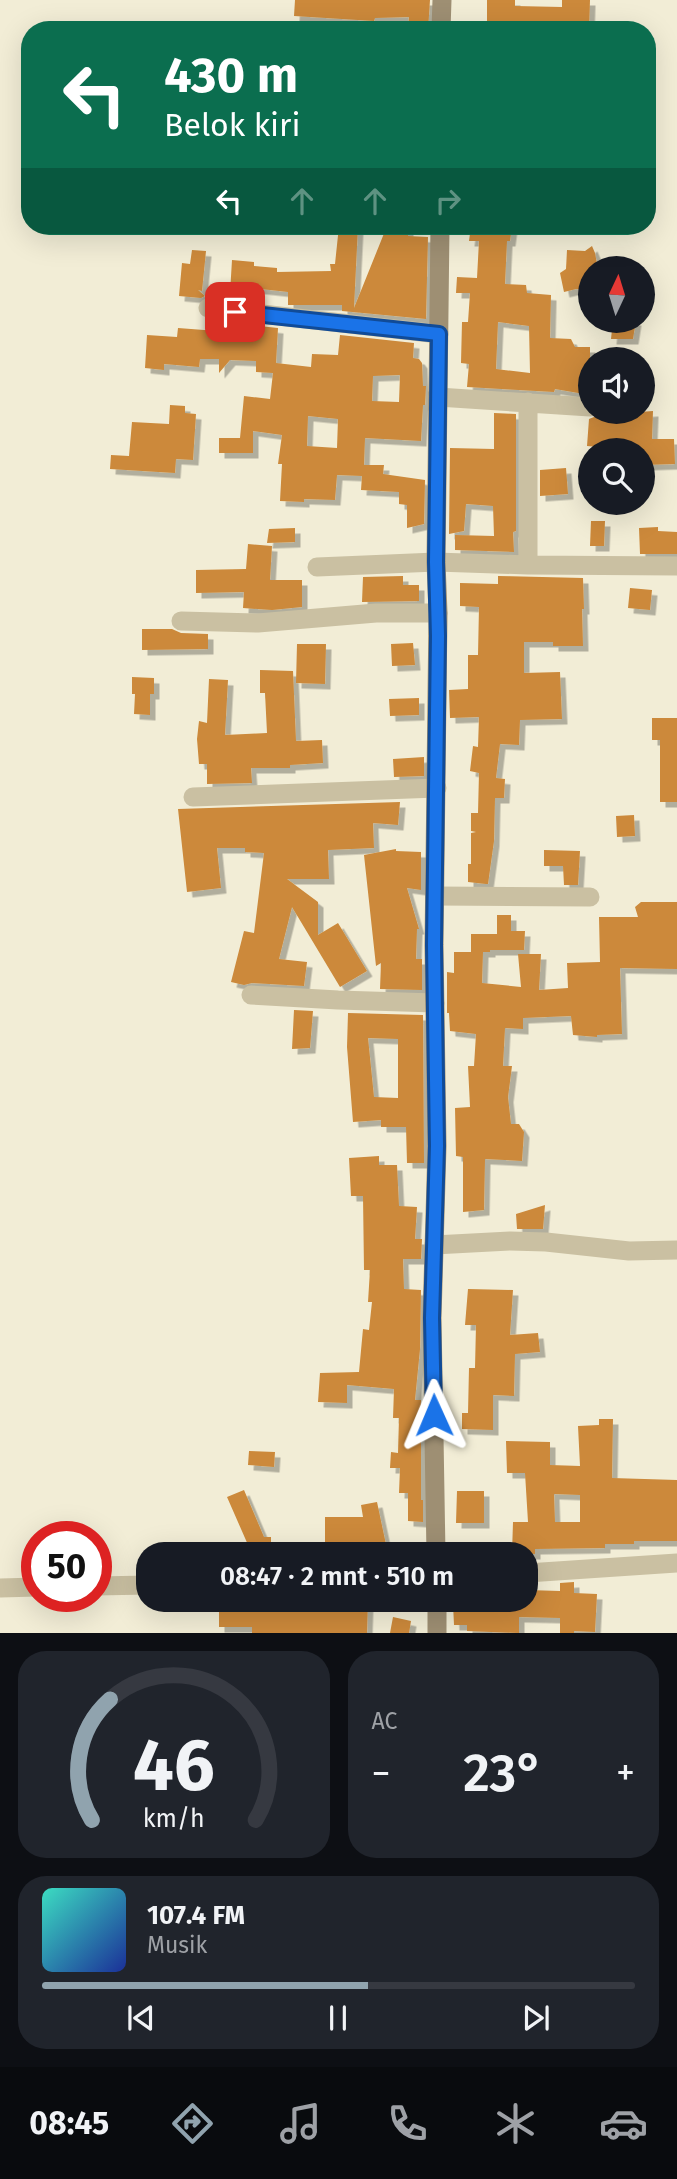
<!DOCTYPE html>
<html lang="id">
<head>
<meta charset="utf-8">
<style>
	body { margin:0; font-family:"Fira Sans",sans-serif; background:#20242c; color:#f1f3f6; height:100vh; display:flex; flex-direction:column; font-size:26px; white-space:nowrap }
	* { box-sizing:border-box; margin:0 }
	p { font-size:23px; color:#9ea1a6 }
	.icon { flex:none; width:38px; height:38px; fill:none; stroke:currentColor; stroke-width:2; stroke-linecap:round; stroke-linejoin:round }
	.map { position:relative; height:1633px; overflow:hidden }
	.drawer { display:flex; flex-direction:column; gap:18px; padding:18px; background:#0d0f14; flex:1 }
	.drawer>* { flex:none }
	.hud { position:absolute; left:21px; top:21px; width:635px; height:214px; border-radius:28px; box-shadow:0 7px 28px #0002; background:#0b6e4f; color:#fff; overflow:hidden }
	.needle { width:46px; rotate:4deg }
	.tools { position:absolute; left:578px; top:256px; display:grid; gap:14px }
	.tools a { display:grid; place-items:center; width:77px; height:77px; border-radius:50%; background:#171b24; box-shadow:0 7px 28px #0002; font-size:35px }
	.speed { position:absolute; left:21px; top:1521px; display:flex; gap:14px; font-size:35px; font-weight:700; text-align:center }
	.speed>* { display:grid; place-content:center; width:91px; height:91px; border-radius:50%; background:#171b24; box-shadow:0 7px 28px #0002; line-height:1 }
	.speed .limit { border:10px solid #d22; background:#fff; color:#111 }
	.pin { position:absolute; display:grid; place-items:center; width:60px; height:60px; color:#fff; margin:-30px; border-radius:14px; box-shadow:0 4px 10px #0006 }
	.me { position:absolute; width:77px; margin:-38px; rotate:359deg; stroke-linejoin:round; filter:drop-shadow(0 0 5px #0008) }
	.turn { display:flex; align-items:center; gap:24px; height:147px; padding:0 28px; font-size:32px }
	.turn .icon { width:91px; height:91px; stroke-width:2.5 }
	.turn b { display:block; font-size:49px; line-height:60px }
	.lanes { display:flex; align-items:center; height:66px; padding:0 28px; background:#0003; justify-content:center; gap:35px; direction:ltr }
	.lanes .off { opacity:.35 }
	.big { font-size:52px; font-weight:600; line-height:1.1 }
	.drawer .card { flex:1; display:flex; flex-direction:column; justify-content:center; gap:10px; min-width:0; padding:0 24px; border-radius:28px; background:#20242c }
	.drawer .dial { align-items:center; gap:0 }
	.dial svg { height:182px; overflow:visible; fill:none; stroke:#363941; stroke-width:7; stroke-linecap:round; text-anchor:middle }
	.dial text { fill:#f1f3f6; stroke:none }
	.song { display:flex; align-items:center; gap:21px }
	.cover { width:84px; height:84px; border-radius:10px; background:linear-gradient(135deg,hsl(170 70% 55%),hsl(230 70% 35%)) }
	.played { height:7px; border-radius:4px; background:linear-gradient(90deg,#90a3ae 55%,#363941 55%) }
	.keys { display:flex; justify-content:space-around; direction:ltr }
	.heat { display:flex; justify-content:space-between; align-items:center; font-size:38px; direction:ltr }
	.drawer .tiles { flex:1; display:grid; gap:18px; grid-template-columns:1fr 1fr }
	.card:last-child { grid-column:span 2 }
	.trip { position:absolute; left:136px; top:1542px; width:402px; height:70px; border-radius:28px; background:#171b24; box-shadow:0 7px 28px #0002; font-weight:600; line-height:70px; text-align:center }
	.dock { display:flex; height:112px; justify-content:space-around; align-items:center; background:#090b0e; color:#9ea1a6 }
	.dock .icon { width:49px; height:49px }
	.dock .on { color:#90a3ae }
	.dock b { font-size:32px; color:#f1f3f6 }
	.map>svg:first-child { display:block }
	.building { fill:#cc893a; fill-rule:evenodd; filter:url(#shadow) }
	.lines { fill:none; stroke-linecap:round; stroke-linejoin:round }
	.minor { stroke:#cac0a2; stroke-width:19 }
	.tertiary { stroke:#cac0a2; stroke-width:19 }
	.secondary { stroke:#9e8f73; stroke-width:19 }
	.route-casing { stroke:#114b97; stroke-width:18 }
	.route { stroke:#1a73e8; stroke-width:12 }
</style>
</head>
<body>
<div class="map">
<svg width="677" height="1633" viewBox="0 0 677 1633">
	<defs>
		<filter id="shadow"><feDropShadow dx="5.5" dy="5.5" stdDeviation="0" flood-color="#0004"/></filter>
	</defs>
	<rect width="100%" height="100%" fill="#f2edd6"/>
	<path class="building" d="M295 0H430L428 30H408L409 17 375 18 374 21 294 16Z
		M487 0H515V6L562 7V0H590L589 30H487Z
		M339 226H358L354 308 387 226H408V236L428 237 426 319 342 311V305H288V292L252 288V294L230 293 232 260 254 262V266L277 268V272L331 271 330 264H335Z
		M471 226H512L510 241H507L505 284 526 285 527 293 551 295 550 338 571 339 575 347H590V395L555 389 554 392 467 387 469 364 461 363 462 322H468L470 293H456L457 277 477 278 479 241H469ZM498 322 529 326 530 373 496 369Z
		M592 246 595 253 597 264 594 268H590V290L576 289 564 292 560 273 566 269 567 250 585 251Z
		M192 250 206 251 202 291 198 290 205 296 201 298 179 296 182 263 190 264Z
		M613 320H636L633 339H611Z
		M213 321 278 328 276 363 311 367 312 354 338 355 340 335 414 343 413 358 419 359 422 363 423 386H426L425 405H423L421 441 365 438 364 465H384L383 474 425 480 424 524 407 528V505L399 504V492L361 490 362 476 337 475 335 500 304 499V502L280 501 282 464H278L282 435 253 431V453H219V438H240L244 396 270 399 273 373 256 372V361L230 360 219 373V359H200L199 367 164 364V370L145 368 147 335 177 337 178 328 217 331ZM400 375 399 402 372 401 373 376ZM308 416 338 419 337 448 307 446Z
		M170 405 185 406V413L196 414 193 460 176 459 175 473 110 469 111 455 129 456 132 422 169 424Z
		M653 411 652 439H674L675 464 642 465V450H609V448L587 446 589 419 599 415Z
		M494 413 516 414V531L513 532 514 552 455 550V535L494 536 493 506 466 504 464 531 449 534 450 448 494 449Z
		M566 468 568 494 540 496V470Z
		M591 521H605L604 546H590Z
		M658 527V531L677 532V554H640L639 528Z
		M295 528V542L267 543 269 529Z
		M248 544 272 546 270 580H302V607L272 610 243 608 244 592 196 593V570L246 569Z
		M403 576V585H419V601L362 602 363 577Z
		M498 576 583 578 584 609H582L583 646H553V642H524V673L560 672 562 719 520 720 519 745 500 744 496 778 505 779 504 798H495L494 841 488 884H486L468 882V864H471V833L476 832 471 831V813H478L479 773 470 771 473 746 478 747 479 717 450 718 449 690 468 689V655H478L479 607 460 606V583L498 584Z
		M630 588 652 590 650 610 628 608Z
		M142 629H172L181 633 208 634V649L142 650Z
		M413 643 415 665 392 666 391 644Z
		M297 644H326L325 684 296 683Z
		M260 670 293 671 296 741 322 740 323 763 290 765V768H251L252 783 207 784V764H199L197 739 199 721 207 723 209 679 228 680 225 735 267 733 265 693H260Z
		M132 677 154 678V694H150V715L134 714 135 694H132Z
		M419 698V715L390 716 389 699Z
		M652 718H677V802H660V740H652Z
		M424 757V776L394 777 393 759Z
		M400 802 398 825 373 823 374 848 328 850 329 879H287L318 902V935L338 923 367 971 340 987 292 907 279 959 307 962 304 986 252 983 244 985 231 982 244 931 254 933 264 853 245 852V848H217L221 888 187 892 178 809Z
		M634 815 635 836 617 837 616 816Z
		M396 849V851L421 852V890L407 888 419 929H417L416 959H422V990L380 989 381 963 376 966 364 855Z
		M544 850 580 851 578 885H564L563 866H544Z
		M641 902H677V969L620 968 622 1034 597 1035V1037L573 1035 571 1016 523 1018V1029L505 1028 503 1066H512L508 1097 511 1124H519L524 1132 522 1161 485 1159 484 1210 463 1212V1157L456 1156 455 1108 470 1107 468 1066H474L476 1034 450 1031 449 1013H447V972L454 973V952H471V934H497V915H511V931H525L524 950H490V952H483L482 983 521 987 518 954H541L539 990 568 988 567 963 600 962 599 917H638L635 907Z
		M294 1010 313 1011 310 1048 292 1049Z
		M348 1013 423 1015 424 1163H407L406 1127H381V1120L353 1122 347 1047ZM368 1038 398 1039V1098L374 1097Z
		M379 1156V1165H397L399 1206 417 1207 415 1239H422L421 1259H403L404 1289 421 1290 420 1349 415 1400H421V1500H423V1522L408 1521V1493H399L400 1468H390L391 1452 398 1453 399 1418H393L394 1389 347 1385V1403L318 1402 320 1373 359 1372 363 1329 369 1330 372 1302H368L370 1270H364L363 1196H351L349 1158Z
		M545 1205 543 1229H517L516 1214Z
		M468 1289 513 1290 510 1335 538 1333 540 1352 515 1354 514 1396 493 1395V1430L462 1429V1413H468L469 1368H475L476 1325H465Z
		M599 1419H613L612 1478 677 1480V1541H634V1544H605V1548L535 1549V1554L512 1553 513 1522H528L525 1473H507L506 1441 550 1442V1465L580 1466 578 1426 599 1425ZM554 1494 580 1495V1522H555Z
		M249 1451 275 1452 274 1467 248 1465Z
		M244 1490 264 1537H271V1554H252L227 1497Z
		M457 1491H484V1523H456Z
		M377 1502 388 1554H325V1517H363L361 1505Z
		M574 1582V1593L597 1594 595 1632 574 1631V1633H560V1618L519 1617V1633L467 1631V1625H454L453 1604H469V1600H527V1590L560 1591V1583Z
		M219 1600H368L367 1633H252V1627H219Z
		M393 1617 411 1621 409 1633H390Z"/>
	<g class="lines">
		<path class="minor" d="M208 308 439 334
			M438 397 590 407
			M528 565V402
			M317 567 436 562 528 565 677 566
			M181 621 258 623 376 613H438
			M193 797 437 788
			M435 896 590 897
			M251 995 338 1000 435 1003
			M434 1245 510 1241 546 1242 629 1251 677 1250
			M96 1586 149 1585
			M0 1588 37 1587"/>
		<path class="tertiary" d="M527 1573 677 1563"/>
		<path class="secondary" d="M441 30 442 0
			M436 1554 432 1318 437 1146 434 945 438 613 436 562 440 226
			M437 1600V1633"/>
	</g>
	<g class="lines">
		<defs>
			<path id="route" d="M235 312 439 334 436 562 438 636 434 945 437 1146 432 1318 434 1415"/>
		</defs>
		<use href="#route" class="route-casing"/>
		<use href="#route" class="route"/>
	</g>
</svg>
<div class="tools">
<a><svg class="needle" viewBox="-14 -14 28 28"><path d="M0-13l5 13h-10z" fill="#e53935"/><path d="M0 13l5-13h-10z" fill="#9ea1a6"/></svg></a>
<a><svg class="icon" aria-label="sound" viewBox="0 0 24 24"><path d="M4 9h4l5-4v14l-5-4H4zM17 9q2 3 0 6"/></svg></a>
<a><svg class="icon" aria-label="search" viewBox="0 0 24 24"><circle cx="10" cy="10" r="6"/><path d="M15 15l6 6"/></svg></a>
</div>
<div class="speed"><div class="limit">50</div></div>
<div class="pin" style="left:235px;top:312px;background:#d93025"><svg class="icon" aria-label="arrive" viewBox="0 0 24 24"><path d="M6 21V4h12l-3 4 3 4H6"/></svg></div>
<svg class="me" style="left:434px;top:1415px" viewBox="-20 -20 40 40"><path d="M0-17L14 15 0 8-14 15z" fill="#1a73e8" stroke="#fff" stroke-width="4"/></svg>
<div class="trip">08:47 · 2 mnt · 510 m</div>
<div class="hud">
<div class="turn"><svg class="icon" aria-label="left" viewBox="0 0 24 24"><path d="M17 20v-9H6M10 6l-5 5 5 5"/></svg><div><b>430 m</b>Belok kiri</div></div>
<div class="lanes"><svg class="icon" aria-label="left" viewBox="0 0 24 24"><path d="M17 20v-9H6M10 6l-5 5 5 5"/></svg><svg class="icon off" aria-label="ahead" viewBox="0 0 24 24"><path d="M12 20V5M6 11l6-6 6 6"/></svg><svg class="icon off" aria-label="ahead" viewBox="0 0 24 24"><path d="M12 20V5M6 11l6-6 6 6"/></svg><svg class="icon off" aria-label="right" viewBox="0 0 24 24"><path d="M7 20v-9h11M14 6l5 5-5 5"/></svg></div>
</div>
</div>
<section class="drawer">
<div class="tiles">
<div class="card dial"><svg viewBox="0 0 100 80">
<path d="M14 69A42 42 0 1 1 86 69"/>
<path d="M14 69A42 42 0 0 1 22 16" stroke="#90a3ae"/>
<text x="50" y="56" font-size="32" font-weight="700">46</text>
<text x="50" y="72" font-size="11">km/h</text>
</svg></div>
<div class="card"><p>AC</p>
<div class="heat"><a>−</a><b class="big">23°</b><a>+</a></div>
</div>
<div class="card">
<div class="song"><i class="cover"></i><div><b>107.4 FM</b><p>Musik</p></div></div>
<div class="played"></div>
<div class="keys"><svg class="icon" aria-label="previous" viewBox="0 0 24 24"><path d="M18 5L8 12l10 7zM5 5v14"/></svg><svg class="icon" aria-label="pause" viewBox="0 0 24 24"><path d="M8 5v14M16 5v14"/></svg><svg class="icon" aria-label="next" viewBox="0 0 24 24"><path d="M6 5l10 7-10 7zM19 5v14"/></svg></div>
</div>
</div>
</section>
<nav class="dock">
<b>08:45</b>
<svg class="icon on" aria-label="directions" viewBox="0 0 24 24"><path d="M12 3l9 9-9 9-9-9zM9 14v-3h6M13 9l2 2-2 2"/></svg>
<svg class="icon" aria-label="music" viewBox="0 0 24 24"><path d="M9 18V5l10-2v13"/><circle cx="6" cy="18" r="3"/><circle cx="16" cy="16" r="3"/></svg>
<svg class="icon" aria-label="phone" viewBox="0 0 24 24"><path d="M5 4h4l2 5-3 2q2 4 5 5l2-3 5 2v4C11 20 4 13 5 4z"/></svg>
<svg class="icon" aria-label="climate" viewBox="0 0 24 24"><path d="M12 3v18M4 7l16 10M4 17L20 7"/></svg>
<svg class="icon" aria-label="car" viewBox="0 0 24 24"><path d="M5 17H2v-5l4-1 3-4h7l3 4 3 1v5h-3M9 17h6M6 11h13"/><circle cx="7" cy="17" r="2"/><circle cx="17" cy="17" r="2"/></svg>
</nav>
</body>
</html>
